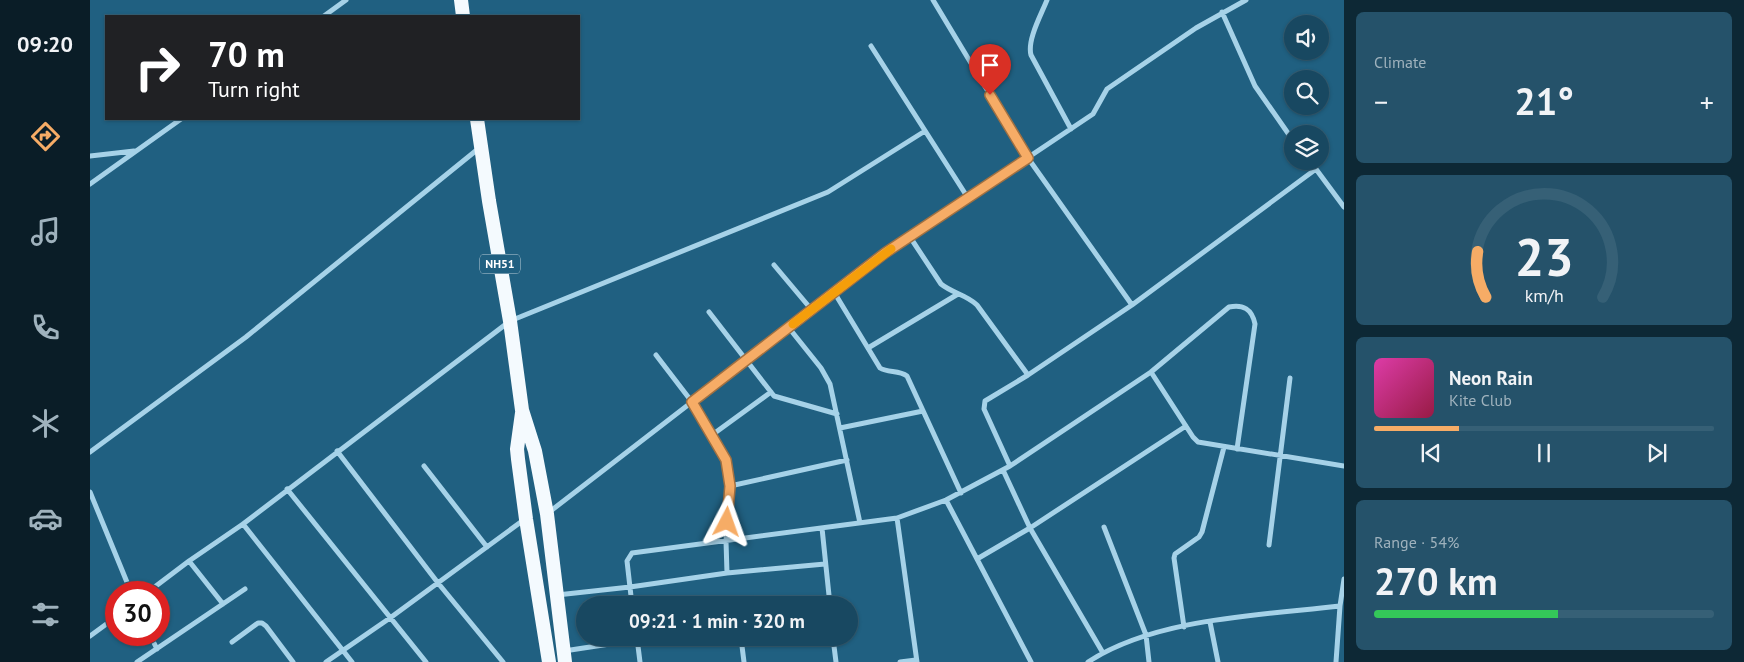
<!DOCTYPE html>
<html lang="en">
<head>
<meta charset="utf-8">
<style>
	body { margin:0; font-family:"PT Sans",sans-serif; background:#25526a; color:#f1f3f6; height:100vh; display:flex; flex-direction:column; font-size:19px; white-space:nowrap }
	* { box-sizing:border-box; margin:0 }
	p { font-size:16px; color:#9fb2bd }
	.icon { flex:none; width:28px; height:28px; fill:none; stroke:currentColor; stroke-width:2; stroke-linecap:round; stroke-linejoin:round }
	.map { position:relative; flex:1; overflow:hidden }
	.side { display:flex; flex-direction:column; gap:12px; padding:12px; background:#0d2835; width:400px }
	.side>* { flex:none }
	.banner { position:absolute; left:15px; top:15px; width:475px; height:105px; border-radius:0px; box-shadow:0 1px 4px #0004,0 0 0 1px #366076; background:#202124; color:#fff; overflow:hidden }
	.tools { position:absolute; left:1194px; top:15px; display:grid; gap:10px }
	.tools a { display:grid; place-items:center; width:45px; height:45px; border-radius:50%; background:#184861; box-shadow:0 1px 4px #0004,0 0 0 1px #366076; font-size:25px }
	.speed { position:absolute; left:15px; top:581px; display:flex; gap:10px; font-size:25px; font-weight:700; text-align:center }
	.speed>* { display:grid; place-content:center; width:65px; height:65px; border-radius:50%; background:#184861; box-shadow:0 1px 4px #0004,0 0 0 1px #366076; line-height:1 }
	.speed .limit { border:8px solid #d22; background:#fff; color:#111 }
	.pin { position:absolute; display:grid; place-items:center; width:42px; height:42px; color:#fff; margin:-51px -21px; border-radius:50% 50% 50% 0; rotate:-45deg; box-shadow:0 0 5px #0007 }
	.pin .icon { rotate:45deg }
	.me { position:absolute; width:55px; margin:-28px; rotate:4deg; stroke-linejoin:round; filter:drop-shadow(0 0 4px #0008) }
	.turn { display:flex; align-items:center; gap:18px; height:105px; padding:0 20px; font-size:22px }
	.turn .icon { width:65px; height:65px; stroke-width:2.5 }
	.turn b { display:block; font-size:35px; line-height:42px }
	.big { font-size:38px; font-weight:700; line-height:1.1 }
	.side .tile { flex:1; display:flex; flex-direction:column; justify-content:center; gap:8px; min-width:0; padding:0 18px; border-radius:8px; background:#25526a }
	.side .dial { align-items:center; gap:0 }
	.dial svg { height:130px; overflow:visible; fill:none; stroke:#366076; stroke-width:7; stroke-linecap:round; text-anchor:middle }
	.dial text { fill:#f1f3f6; stroke:none }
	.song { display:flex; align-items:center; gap:15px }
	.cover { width:60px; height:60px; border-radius:8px; background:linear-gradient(135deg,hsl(320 70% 55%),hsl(340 70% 35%)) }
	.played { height:5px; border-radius:2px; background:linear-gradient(90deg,#f6ac66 25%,#366076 25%) }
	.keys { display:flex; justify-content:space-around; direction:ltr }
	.heat { display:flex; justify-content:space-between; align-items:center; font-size:28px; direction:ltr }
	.charge { height:8px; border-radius:4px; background:linear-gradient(90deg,#34c759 54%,#366076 0) }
	.trip { position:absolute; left:486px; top:596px; width:282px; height:50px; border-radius:25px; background:#184861; box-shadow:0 1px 4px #0004,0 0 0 1px #366076; font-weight:700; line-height:50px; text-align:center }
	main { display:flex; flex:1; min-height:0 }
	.menu { display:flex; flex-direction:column; width:90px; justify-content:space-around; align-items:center; background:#0a1d27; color:#9fb2bd }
	.menu .icon { width:35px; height:35px }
	.menu .current { color:#f6ac66 }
	.menu b { font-size:22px; color:#f1f3f6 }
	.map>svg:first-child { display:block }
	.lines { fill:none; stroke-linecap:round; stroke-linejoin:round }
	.minor { stroke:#a6d2e8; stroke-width:5 }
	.trunk { stroke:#f4fafe; stroke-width:14 }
	.route-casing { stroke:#a07042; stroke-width:12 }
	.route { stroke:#f6ac66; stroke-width:9 }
	.slow { stroke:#f59e0b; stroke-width:9 }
	.labels { text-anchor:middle; stroke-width:5; stroke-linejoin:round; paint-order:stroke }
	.shield { fill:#206081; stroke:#bccfd9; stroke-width:1 }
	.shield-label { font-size:12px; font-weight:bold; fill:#fff }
</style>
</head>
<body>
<main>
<nav class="menu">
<b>09:20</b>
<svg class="icon current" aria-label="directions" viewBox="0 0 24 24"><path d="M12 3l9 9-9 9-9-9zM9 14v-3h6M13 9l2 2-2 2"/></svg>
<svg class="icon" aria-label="music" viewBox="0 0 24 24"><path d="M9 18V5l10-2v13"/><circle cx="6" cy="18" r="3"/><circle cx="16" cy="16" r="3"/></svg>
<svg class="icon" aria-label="phone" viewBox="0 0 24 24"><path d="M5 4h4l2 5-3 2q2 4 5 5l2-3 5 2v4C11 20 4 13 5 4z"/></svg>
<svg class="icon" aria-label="climate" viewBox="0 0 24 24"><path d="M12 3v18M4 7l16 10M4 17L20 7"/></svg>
<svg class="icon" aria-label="car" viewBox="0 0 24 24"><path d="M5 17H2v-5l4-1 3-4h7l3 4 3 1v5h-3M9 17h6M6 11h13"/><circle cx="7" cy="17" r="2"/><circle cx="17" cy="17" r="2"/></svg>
<svg class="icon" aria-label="filters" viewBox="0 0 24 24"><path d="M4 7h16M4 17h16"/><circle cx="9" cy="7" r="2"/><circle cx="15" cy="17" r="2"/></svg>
</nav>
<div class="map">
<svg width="1254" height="662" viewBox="0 0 1254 662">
	<rect width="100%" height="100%" fill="#206081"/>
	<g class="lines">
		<path class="minor" d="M843 0 938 158 1042 305
			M957 0C951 15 937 40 941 55L981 129
			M1132 12 1165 86 1202 139
			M234 16 256 0
			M781 46 878 198
			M0 156 44 151
			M1220 161 1254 207
			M0 184 91 119
			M820 237 851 284C862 293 877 295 887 305L938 375
			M684 265 721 309
			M744 292 790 368C798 373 809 370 817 376L871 493
			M619 312 684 396 747 414
			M699 328 731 368 740 384 770 523
			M778 348 868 294
			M566 355 602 402 636 460 640 486 636 541 637 573
			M1061 372 1103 437 1108 442 1254 466
			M750 428 833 411
			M622 435 681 392
			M247 451 348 583 413 662
			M0 452 156 337 388 149
			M334 466 397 547
			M920 466 894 409 895 401 938 375 1042 305 1226 169
			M913 470 940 528 1013 653
			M640 486 757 460
			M197 489 336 662
			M0 492 41 592
			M856 500 941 662
			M458 513 795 253 1003 114 1017 89 1106 28 1156 0
			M807 518 827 662
			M153 524 262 662
			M1014 527 1056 635 1059 662
			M732 528 740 605
			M1179 545 1200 378
			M887 559 940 528 1096 426
			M99 561 133 604
			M58 592 99 561 153 524 420 321 738 192 835 131
			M467 595 540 587 637 573 735 564
			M542 605 537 561 542 553 807 518 856 500 920 466 1061 372 1139 307C1153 304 1162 309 1165 324L1147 449
			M1120 622 1128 662
			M1094 627 1084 558 1085 554 1109 537 1112 532 1134 447
			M60 635 67 649
			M0 636 26 617
			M547 638 550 662
			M651 638 654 662
			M743 638 746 662
			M142 642 168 623H172L176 626 203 662
			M474 651 559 638
			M47 662 155 589
			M236 662 300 618 435 519
			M810 662 826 660
			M998 662C1065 618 1172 615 1250 606
			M1246 662 1250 606 1254 579"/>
		<path class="trunk" d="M371 0 373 16
			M387 119 399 201 420 321 432 410 445 451 457 514 475 662
			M432 413 427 449 428 459 436 519 459 662"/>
	</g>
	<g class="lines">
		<defs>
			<path id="route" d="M637 522 640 486 636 460 602 402 795 253 938 158 900 95"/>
		</defs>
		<use href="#route" class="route-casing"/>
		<use href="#route" class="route"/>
		<path class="slow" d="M703 324 801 249"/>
	</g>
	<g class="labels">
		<rect class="shield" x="390" y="254.5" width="40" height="19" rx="4"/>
		<g class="shield-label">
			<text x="410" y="268">NH51</text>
		</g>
	</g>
</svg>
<div class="tools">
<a><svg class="icon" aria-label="sound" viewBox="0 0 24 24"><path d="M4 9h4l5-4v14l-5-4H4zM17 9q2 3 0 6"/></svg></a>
<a><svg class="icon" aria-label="search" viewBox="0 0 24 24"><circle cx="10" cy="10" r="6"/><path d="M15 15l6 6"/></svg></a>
<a><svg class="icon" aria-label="layers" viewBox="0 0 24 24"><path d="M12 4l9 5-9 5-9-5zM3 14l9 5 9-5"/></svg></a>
</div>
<div class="speed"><div class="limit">30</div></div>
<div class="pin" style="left:900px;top:95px;background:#d93025"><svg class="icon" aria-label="arrive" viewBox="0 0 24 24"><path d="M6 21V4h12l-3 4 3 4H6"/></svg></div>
<svg class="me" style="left:637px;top:522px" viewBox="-20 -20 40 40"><path d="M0-17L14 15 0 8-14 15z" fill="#f6ac66" stroke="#fff" stroke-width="4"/></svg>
<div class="trip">09:21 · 1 min · 320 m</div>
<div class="banner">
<div class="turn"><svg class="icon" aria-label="right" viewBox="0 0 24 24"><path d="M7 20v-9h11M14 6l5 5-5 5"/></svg><div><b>70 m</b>Turn right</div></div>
</div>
</div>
<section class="side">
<div class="tile"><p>Climate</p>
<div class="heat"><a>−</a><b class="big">21°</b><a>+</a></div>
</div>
<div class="tile dial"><svg viewBox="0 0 100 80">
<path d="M14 69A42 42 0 1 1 86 69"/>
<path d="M14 69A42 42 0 0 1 9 41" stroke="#f6ac66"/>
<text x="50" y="56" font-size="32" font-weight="700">23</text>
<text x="50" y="72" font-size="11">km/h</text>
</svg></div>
<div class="tile">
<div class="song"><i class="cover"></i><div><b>Neon Rain</b><p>Kite Club</p></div></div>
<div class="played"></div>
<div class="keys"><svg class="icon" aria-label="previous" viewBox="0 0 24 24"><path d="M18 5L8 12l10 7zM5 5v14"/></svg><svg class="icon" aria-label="pause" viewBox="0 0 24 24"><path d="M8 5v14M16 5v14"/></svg><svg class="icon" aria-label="next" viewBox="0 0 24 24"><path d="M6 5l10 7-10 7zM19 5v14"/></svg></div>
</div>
<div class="tile"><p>Range · 54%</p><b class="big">270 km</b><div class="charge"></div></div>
</section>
</main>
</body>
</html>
